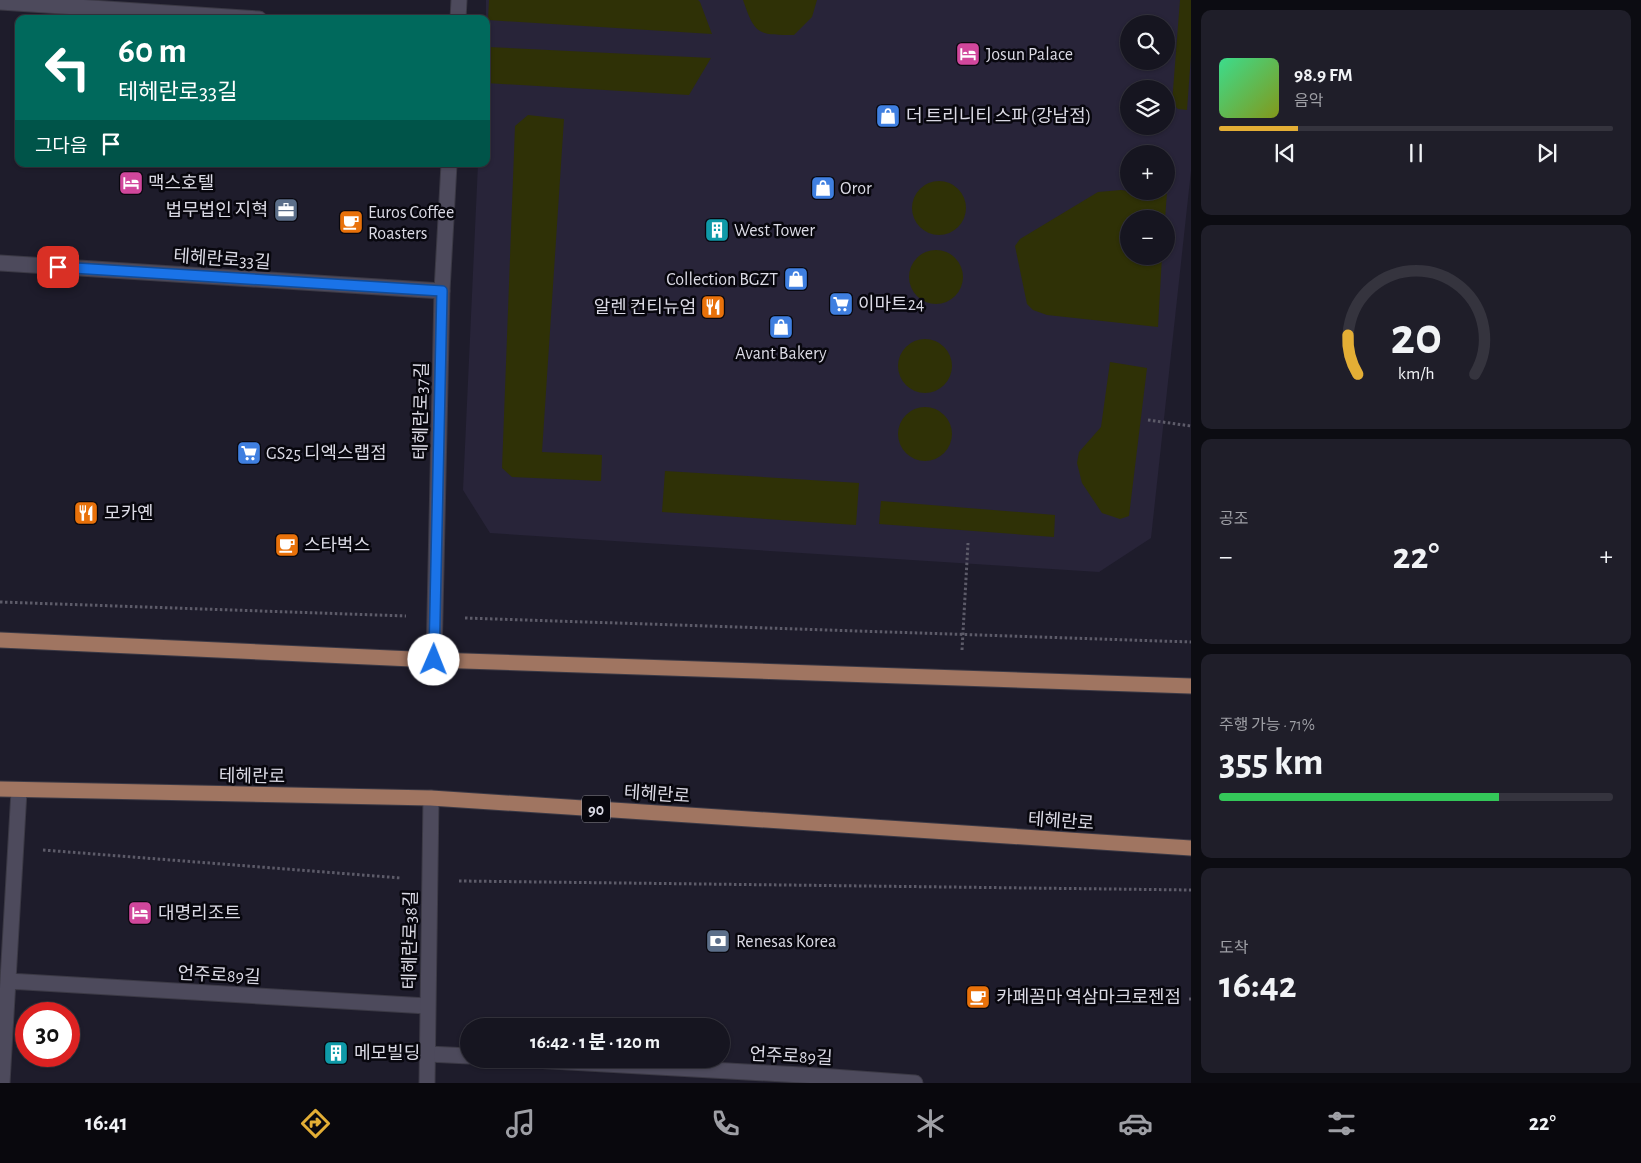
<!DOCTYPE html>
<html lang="ko">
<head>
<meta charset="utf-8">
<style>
	body { margin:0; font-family:"Alegreya Sans","Noto Sans KR",sans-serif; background:#1f1e29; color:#f1f3f6; height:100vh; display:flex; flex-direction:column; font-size:19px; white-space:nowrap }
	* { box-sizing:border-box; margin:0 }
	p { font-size:16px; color:#9e9fa5 }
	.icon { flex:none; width:28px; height:28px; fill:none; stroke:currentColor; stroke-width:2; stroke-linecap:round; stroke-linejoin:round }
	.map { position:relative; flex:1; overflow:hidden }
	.drawer { display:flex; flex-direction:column; gap:10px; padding:10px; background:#0c0c12; width:450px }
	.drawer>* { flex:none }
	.banner { position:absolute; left:15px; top:15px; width:475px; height:152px; border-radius:10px; box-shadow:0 1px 4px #0004,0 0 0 1px #35343e; background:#00695c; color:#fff; overflow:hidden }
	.controls { position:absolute; left:1120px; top:15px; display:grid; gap:10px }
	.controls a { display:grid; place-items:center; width:55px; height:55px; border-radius:50%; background:#161520; box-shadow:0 1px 4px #0004,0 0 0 1px #35343e; font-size:25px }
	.speed { position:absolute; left:15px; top:1002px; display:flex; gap:10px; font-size:25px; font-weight:700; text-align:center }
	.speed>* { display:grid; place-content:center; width:65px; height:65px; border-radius:50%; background:#161520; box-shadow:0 1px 4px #0004,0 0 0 1px #35343e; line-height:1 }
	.speed .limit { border:8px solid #d22; background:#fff; color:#111 }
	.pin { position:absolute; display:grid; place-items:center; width:42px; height:42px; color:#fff; margin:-21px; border-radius:10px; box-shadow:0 2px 8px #0006 }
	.me { position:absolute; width:55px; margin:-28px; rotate:1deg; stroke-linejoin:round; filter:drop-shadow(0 0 4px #0008) }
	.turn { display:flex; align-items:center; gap:18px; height:105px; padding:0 20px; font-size:22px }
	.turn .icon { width:65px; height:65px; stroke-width:2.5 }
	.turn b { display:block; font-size:35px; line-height:42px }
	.then { display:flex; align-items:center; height:48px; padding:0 20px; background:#0003; gap:10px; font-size:19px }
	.big { font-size:38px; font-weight:700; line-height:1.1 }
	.drawer .widget { flex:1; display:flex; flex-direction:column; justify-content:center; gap:8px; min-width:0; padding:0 18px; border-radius:10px; background:#1f1e29 }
	.drawer .dial { align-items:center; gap:0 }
	.dial svg { height:130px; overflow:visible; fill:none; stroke:#35343e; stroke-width:7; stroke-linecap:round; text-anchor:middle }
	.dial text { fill:#f1f3f6; stroke:none }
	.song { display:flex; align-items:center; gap:15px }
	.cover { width:60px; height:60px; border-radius:8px; background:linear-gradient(135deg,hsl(150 70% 55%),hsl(70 70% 35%)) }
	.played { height:5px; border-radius:2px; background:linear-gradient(90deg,#e3ae35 20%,#35343e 20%) }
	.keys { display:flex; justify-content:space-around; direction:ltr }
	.heat { display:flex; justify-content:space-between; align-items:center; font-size:28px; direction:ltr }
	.charge { height:8px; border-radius:4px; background:linear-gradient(90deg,#34c759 71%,#35343e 0) }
	.trip { position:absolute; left:460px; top:1018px; width:270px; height:50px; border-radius:25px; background:#161520; box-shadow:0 1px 4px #0004,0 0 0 1px #35343e; font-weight:700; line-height:50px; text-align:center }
	.dock { display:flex; height:80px; justify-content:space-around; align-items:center; background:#09080d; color:#9e9fa5 }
	.dock .icon { width:35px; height:35px }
	.dock .current { color:#e3ae35 }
	.dock b { font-size:22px; color:#f1f3f6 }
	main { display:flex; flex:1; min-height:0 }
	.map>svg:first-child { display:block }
	.built { fill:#282439; fill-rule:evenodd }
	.green { fill:#2f3106 }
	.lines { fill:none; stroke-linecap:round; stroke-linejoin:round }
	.lane-casing { stroke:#3b3945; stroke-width:17 }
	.street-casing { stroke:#3b3945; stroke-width:17 }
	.primary-casing { stroke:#3b3945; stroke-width:17 }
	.path { stroke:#5d5b69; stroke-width:3; stroke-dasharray:2.5 2.5; stroke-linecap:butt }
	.lane { stroke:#4d4a5c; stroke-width:15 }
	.street { stroke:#4d4a5c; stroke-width:15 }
	.primary { stroke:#a07561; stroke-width:15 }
	.route-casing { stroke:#114b97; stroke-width:12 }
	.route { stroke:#1a73e8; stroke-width:9 }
	.labels { text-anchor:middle; stroke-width:5; stroke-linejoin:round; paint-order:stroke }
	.shield { fill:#08070e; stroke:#9c9ba4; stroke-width:1 }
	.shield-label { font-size:16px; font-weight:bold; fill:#dbdae5 }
	.poi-label { font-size:18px; fill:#dbdae5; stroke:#08070e; text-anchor:start }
	.street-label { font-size:18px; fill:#dbdae5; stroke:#08070e }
</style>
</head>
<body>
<main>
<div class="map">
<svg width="1191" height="1083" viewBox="0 0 1191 1083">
	<rect width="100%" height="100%" fill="#1e1c2b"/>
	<path class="built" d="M486 0H1191V171L1151 538 1099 572 490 533 463 490 478 164H486ZM1129 24H1166V61H1129ZM1129 89H1166V126H1129ZM1129 154H1166V191H1129ZM1129 219H1166V256H1129Z"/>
	<path class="green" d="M489 0H698L700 2 712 34 488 20Z
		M743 0H817L812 17 794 35C758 35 755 35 743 0Z
		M1180 0H1191V55L1187 110 1178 109 1172 103Z
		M488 47 711 58 689 95 486 83Z
		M528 115 564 119 542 452 602 455 601 481 512 477 502 468 515 126Z
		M912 208a27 27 0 1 1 54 0a27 27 0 1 1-54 0Z
		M1121 190 1129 191 1167 192 1165 219H1129V256H1162L1158 327 1047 315 1033 310 1027 304 1015 246 1020 239 1098 192Z
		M909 277a27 27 0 1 1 54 0a27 27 0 1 1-54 0Z
		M898 366a27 27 0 1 1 54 0a27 27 0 1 1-54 0Z
		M1110 362 1147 368 1129 516 1120 519 1102 513 1082 483 1077 463 1079 452 1101 427Z
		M898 434a27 27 0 1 1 54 0a27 27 0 1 1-54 0Z
		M665 471 859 483 856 525 662 512Z
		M881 501 1055 515 1054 537 879 524Z"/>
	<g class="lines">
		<defs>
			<path id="lane" d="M0 263 442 291
				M8 981 427 1006
				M428 1054 469 1056
				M516 1059 819 1076 915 1083
				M2 1083 19 791"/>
			<path id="street" d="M0 2 259 19
				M458 19 459 0
				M434 660 442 291 449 164
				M427 1083 431 798"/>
			<path id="primary" d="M0 640 434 660 1191 686
				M0 789 431 798 1191 848"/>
		</defs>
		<use href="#lane" class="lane-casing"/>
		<use href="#street" class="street-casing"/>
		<use href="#primary" class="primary-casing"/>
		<path class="path" d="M1148 420 1191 426
			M0 602 406 616
			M465 618 1191 642
			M962 650 968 543
			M43 850 401 878
			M459 881 1191 890
			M1189 999H1191"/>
		<use href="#lane" class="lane"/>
		<use href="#street" class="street"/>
		<use href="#primary" class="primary"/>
	</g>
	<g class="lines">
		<defs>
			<path id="route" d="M58 267 442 291 434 660"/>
		</defs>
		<use href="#route" class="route-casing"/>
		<use href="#route" class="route"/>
	</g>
	<defs>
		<symbol id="hotel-square" viewBox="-11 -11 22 22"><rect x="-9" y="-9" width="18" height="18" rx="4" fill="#d1479c" stroke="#08070e"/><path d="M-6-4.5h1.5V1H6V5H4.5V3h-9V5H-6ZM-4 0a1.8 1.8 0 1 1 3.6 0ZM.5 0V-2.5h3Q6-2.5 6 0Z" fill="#fff"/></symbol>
		<symbol id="shop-square" viewBox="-11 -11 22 22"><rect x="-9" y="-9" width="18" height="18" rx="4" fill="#3f7fe0" stroke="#08070e"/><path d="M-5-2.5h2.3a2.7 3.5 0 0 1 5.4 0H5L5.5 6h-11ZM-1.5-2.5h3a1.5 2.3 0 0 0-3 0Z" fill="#fff"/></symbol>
		<symbol id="office-square" viewBox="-11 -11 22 22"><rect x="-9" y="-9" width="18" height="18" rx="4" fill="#5c6f8a" stroke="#08070e"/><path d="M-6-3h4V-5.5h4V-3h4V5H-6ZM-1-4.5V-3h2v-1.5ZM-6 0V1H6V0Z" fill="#fff"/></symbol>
		<symbol id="cafe-square" viewBox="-11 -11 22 22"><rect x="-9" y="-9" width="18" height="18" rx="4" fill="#e8710a" stroke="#08070e"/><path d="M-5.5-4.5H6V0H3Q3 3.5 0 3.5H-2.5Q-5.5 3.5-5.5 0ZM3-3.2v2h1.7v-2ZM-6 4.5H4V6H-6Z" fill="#fff"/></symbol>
		<symbol id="building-square" viewBox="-11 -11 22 22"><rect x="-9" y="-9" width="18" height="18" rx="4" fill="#0f9aa8" stroke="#08070e"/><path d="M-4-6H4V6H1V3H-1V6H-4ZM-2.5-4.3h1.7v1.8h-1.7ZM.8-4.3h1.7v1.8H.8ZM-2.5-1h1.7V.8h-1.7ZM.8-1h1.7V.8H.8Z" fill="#fff"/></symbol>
		<symbol id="supermarket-square" viewBox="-11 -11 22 22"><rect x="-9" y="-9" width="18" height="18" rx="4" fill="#3f7fe0" stroke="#08070e"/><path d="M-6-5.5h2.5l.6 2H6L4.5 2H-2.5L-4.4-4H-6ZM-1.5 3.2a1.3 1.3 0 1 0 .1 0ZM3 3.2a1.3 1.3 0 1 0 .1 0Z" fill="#fff"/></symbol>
		<symbol id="restaurant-square" viewBox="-11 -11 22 22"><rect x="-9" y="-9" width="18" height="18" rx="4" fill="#e8710a" stroke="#08070e"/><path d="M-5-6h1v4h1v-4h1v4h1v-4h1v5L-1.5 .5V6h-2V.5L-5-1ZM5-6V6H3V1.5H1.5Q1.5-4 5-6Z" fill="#fff"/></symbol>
		<symbol id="bank-square" viewBox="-11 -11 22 22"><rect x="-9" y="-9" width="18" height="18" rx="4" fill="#5c6f8a" stroke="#08070e"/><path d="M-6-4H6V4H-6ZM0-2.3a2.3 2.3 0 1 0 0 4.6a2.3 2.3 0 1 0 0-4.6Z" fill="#fff"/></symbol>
	</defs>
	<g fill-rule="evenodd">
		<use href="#hotel-square" x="954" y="40" width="28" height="28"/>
		<use href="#shop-square" x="874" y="102" width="28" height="28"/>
		<use href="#hotel-square" x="117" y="169" width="28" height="28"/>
		<use href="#shop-square" x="809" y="174" width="28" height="28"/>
		<use href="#office-square" x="272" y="196" width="28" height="28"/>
		<use href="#cafe-square" x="337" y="208" width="28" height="28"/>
		<use href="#building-square" x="703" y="216" width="28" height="28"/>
		<use href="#shop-square" x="782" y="265" width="28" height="28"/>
		<use href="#supermarket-square" x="827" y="290" width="28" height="28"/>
		<use href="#restaurant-square" x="699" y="293" width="28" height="28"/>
		<use href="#shop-square" x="767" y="313" width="28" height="28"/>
		<use href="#supermarket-square" x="235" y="439" width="28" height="28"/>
		<use href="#restaurant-square" x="72" y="499" width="28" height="28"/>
		<use href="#cafe-square" x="273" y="531" width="28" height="28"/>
		<use href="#hotel-square" x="126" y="899" width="28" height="28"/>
		<use href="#bank-square" x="704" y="927" width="28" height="28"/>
		<use href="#cafe-square" x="964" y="983" width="28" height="28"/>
		<use href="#building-square" x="322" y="1039" width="28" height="28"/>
	</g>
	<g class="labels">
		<rect class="shield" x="582" y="795.5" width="28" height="27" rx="4"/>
		<g class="shield-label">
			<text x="596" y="815">90</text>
		</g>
		<g class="poi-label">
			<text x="986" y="60">Josun Palace</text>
			<text x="906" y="122">더 트리니티 스파 (강남점)</text>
			<text x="148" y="189">맥스호텔</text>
			<text x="840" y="194">Oror</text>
			<text x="268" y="216" text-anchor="end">법무법인 지혁</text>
			<text x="368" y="218">Euros Coffee<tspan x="368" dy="21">Roasters</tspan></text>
			<text x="734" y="236">West Tower</text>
			<text x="778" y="285" text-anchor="end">Collection BGZT</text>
			<text x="858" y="310">이마트24</text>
			<text x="696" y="313" text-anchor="end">알렌 컨티뉴엄</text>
			<text x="781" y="359" text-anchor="middle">Avant Bakery</text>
			<text x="266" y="459">GS25 디엑스랩점</text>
			<text x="104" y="519">모카옌</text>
			<text x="304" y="551">스타벅스</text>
			<text x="158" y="919">대명리조트</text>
			<text x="736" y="947">Renesas Korea</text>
			<text x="996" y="1003">카페꼼마 역삼마크로젠점</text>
			<text x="354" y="1059">메모빌딩</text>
		</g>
		<g class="street-label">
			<text transform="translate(222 259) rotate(4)" y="6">테헤란로33길</text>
			<text transform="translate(421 411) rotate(-89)" y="6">테헤란로37길</text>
			<text transform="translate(252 776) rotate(1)" y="6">테헤란로</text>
			<text transform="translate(657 794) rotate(4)" y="6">테헤란로</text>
			<text transform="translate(1061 821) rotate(4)" y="6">테헤란로</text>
			<text transform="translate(410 940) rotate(-89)" y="6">테헤란로38길</text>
			<text transform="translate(219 975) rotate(3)" y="6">언주로89길</text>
			<text transform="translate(791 1056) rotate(3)" y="6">언주로89길</text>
		</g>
	</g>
</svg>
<div class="controls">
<a><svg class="icon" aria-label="search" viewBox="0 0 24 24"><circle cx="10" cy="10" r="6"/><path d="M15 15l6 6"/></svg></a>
<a><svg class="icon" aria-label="layers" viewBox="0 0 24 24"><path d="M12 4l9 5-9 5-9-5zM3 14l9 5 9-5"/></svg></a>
<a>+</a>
<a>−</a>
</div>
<div class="speed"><div class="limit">30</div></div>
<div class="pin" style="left:58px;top:267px;background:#d93025"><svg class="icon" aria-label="arrive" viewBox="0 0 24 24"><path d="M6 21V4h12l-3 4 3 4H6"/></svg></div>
<svg class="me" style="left:434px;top:660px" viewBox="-20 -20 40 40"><circle r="19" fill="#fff"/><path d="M0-13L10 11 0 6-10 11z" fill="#1a73e8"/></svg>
<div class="trip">16:42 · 1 분 · 120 m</div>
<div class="banner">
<div class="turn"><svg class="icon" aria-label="left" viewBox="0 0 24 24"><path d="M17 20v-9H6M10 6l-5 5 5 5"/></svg><div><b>60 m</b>테헤란로33길</div></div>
<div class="then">그다음<svg class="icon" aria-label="arrive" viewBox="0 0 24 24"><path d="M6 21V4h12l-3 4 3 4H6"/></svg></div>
</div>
</div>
<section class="drawer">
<div class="widget">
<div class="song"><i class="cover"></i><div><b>98.9 FM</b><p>음악</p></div></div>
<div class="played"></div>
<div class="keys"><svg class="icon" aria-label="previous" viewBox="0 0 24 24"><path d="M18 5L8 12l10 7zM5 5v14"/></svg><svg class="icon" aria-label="pause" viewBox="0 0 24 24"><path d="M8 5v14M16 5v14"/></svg><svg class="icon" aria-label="next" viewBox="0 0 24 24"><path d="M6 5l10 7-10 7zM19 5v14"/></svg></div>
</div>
<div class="widget dial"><svg viewBox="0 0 100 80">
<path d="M14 69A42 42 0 1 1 86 69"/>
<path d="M14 69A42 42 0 0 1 8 45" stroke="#e3ae35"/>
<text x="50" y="56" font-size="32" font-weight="700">20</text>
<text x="50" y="72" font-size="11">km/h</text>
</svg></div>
<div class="widget"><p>공조</p>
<div class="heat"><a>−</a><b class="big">22°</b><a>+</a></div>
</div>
<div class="widget"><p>주행 가능 · 71%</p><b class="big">355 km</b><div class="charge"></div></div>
<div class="widget"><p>도착</p><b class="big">16:42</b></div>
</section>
</main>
<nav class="dock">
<b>16:41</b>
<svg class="icon current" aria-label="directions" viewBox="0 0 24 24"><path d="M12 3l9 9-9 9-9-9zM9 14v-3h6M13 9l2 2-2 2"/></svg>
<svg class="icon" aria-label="music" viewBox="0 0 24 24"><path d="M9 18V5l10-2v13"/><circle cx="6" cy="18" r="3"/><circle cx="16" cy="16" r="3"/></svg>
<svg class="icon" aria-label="phone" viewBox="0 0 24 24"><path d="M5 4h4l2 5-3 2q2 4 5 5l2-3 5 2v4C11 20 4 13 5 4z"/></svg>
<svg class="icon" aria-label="climate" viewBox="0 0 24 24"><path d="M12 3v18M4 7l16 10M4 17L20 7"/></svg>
<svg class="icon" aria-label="car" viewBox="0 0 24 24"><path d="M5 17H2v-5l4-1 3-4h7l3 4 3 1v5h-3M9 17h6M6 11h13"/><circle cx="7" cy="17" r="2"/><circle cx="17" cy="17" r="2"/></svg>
<svg class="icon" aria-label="filters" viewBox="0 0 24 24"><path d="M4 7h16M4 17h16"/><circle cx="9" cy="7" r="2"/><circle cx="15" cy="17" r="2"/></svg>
<b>22°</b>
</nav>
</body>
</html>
